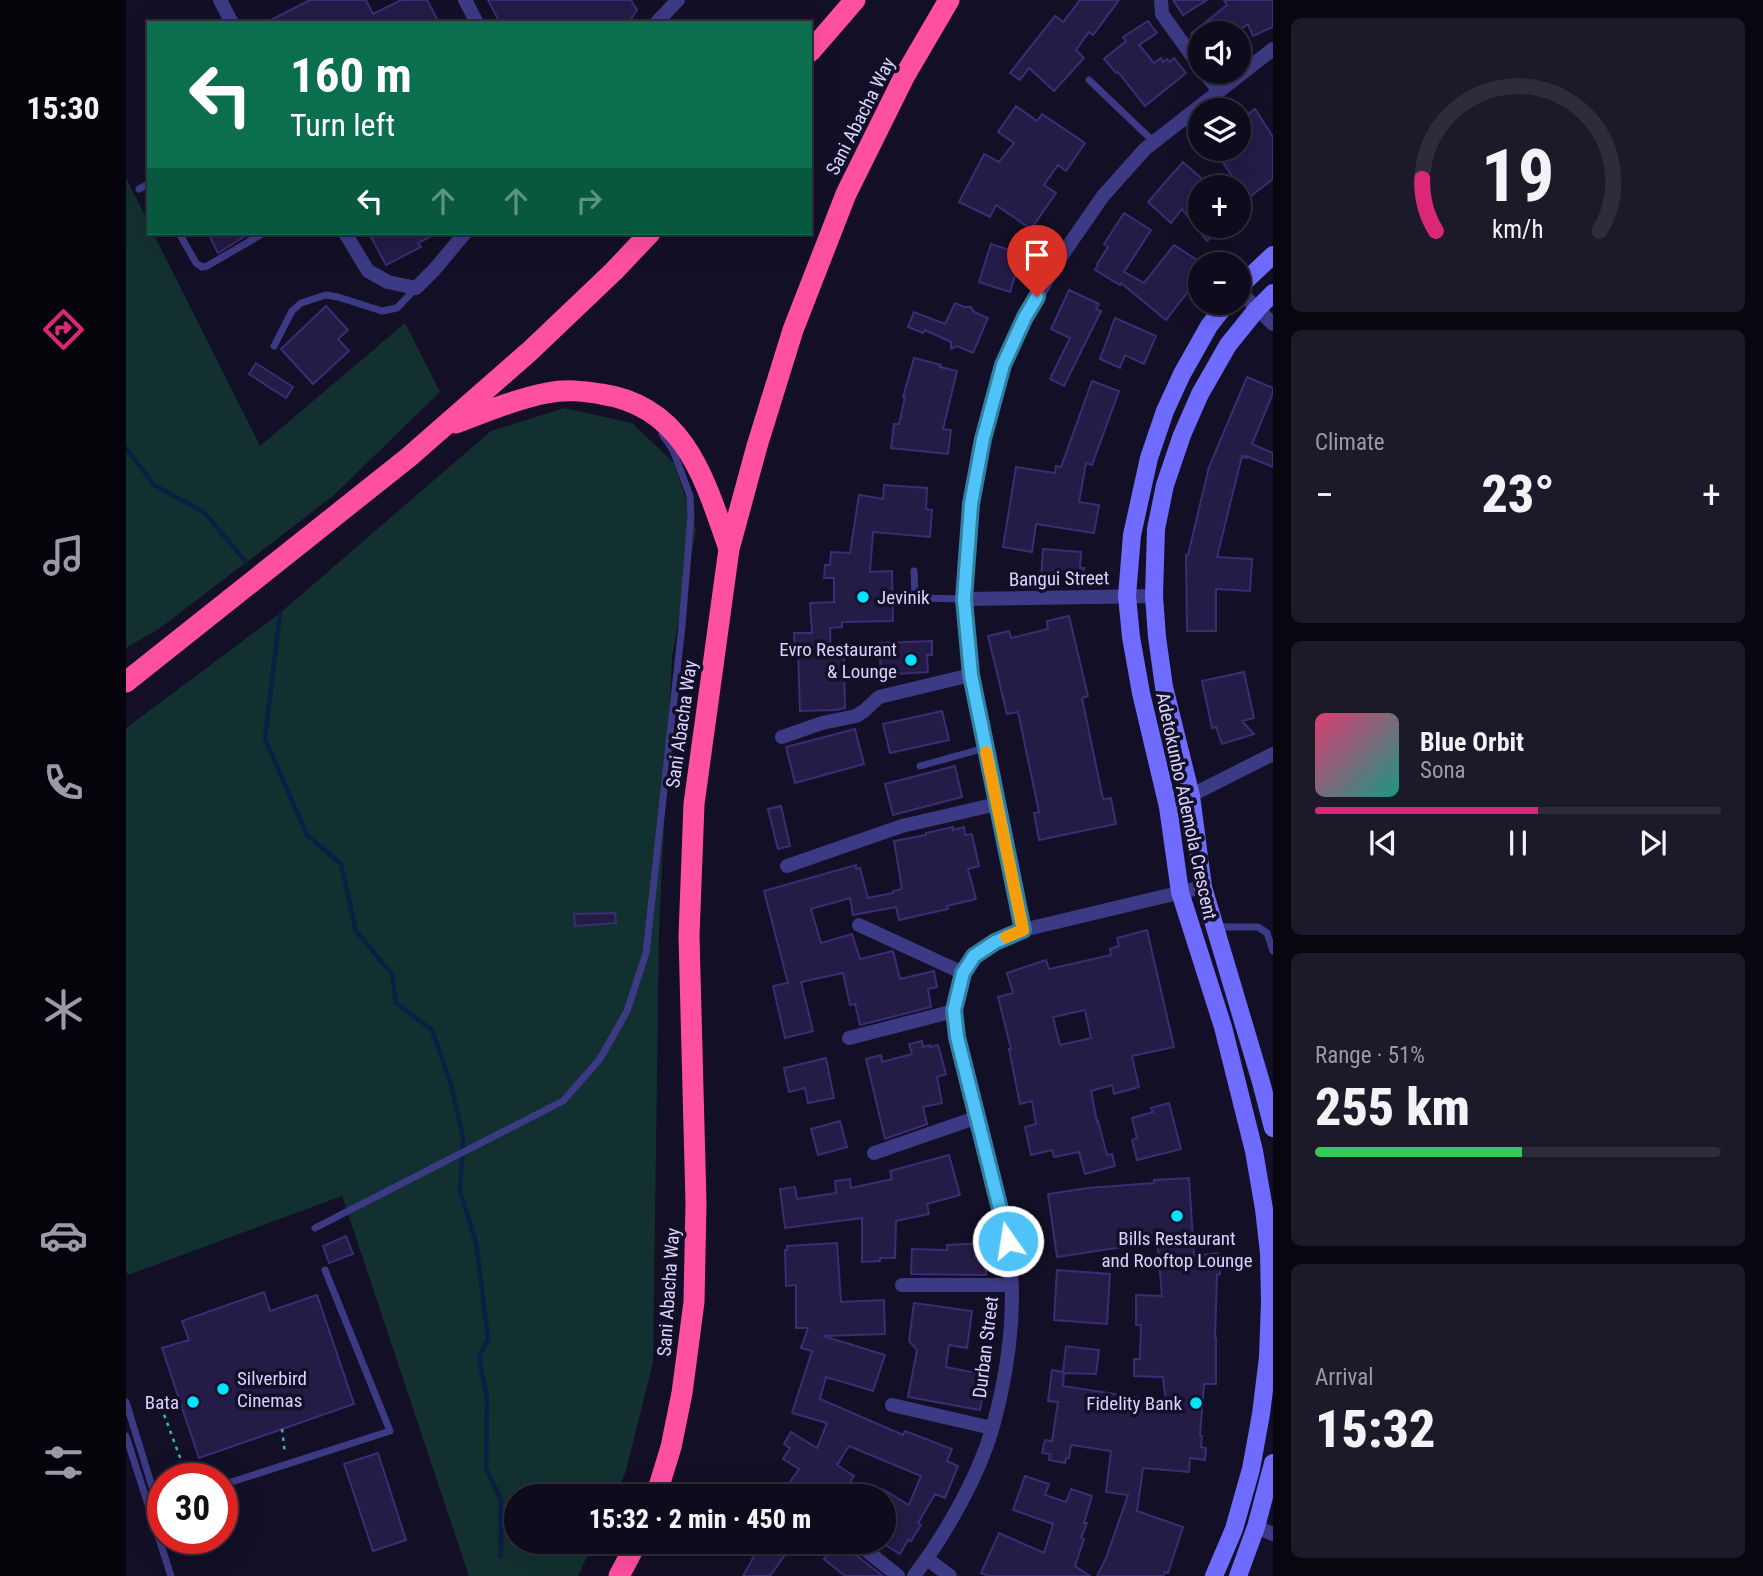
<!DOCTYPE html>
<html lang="en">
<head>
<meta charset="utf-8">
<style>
	body { margin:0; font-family:"Roboto Condensed",sans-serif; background:#1c1929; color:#f1f3f6; height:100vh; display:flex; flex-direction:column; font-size:26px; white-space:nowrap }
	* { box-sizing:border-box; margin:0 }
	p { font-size:23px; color:#9b9ba3 }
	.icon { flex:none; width:38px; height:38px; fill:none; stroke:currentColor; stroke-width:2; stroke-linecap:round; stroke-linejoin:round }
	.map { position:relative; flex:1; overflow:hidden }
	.details { display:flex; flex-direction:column; gap:18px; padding:18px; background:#08060f; width:490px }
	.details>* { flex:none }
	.guide { position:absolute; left:21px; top:21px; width:665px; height:214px; border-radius:0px; box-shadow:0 7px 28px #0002,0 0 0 2px #2e2b3b; background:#0b6e4f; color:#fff; overflow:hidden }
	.buttons { position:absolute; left:1062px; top:21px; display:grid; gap:14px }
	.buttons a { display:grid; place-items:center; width:63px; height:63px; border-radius:50%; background:#0e0b1c; box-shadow:0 7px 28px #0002,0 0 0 2px #2e2b3b; font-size:35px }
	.speed { position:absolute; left:21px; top:1463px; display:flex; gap:14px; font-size:35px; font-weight:700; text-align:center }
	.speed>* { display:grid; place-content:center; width:91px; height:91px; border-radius:50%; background:#0e0b1c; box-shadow:0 7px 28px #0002,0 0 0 2px #2e2b3b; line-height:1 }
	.speed .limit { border:10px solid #d22; background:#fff; color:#111 }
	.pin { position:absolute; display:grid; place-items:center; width:60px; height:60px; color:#fff; margin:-72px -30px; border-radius:50% 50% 50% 0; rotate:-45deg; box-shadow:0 0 7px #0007 }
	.pin .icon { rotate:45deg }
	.me { position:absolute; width:77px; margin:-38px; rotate:347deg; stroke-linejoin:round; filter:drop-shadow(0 0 5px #0008) }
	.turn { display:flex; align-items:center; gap:24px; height:147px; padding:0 28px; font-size:32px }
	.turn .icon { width:91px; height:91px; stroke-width:2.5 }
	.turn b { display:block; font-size:49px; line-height:60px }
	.lanes { display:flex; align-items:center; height:66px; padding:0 28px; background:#0003; justify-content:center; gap:35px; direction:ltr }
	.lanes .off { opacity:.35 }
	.big { font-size:52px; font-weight:800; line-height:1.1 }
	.details .tile { flex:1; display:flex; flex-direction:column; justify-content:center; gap:10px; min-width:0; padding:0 24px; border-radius:10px; background:#1c1929 }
	.details .dial { align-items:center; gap:0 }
	.dial svg { height:182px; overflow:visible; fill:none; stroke:#2e2b3b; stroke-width:7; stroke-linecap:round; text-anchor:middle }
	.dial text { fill:#f1f3f6; stroke:none }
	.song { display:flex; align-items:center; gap:21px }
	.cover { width:84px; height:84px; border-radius:10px; background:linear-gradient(135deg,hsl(340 70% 55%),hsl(170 70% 35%)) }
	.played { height:7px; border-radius:4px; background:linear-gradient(90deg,#db2777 55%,#2e2b3b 55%) }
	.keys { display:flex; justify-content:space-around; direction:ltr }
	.heat { display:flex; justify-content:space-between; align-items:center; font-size:38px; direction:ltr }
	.charge { height:10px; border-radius:5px; background:linear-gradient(90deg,#34c759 51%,#2e2b3b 0) }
	.trip { position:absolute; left:378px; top:1484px; width:392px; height:70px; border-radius:35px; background:#0e0b1c; box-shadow:0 7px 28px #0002,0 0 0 2px #2e2b3b; font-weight:800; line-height:70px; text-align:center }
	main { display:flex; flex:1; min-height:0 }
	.tab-bar { display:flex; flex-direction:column; width:126px; justify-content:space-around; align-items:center; background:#06040b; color:#9b9ba3 }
	.tab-bar .icon { width:49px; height:49px }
	.tab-bar .on { color:#db2777 }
	.tab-bar b { font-size:32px; color:#f1f3f6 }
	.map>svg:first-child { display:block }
	.green { fill:#12302f }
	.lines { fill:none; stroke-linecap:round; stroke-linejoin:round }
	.stream { stroke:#0a1f44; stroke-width:4.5 }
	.building { fill:#241b47; stroke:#3b2d73; stroke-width:2; fill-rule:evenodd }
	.path { stroke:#2fb8b0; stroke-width:2.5; stroke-dasharray:3.5 5; stroke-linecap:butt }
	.lane { stroke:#3d3a85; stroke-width:7 }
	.street { stroke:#3d3a85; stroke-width:14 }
	.secondary { stroke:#6f6bff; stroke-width:18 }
	.highway { stroke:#ff4fa3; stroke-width:21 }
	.route-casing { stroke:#337fa1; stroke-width:18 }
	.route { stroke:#4fc3f7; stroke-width:12 }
	.slow { stroke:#f59e0b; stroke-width:12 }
	.poi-dot { fill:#00e5ff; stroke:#130f26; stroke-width:2.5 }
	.labels { text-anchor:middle; stroke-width:7; stroke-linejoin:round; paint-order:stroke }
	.street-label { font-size:19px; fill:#d9d4ff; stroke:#130f26 }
	.poi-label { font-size:19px; fill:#d9d4ff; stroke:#130f26; text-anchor:end }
</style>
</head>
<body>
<main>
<nav class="tab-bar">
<b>15:30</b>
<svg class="icon on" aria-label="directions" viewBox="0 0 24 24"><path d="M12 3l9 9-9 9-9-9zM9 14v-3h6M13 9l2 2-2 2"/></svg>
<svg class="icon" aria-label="music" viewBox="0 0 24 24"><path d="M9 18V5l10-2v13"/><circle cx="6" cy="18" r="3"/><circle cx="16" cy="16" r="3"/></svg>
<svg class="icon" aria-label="phone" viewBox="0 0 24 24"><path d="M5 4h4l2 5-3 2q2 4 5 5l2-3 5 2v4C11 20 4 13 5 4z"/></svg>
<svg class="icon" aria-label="climate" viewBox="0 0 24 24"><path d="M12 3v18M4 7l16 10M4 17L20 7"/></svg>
<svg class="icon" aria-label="car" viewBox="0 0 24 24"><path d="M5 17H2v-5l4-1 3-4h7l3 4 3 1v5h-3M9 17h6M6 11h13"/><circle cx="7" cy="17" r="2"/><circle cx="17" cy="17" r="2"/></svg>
<svg class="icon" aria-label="filters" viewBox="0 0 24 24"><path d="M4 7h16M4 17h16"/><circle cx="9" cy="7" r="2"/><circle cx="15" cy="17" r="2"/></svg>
</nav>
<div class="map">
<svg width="1147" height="1576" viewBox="0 0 1147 1576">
	<rect width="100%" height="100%" fill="#130f26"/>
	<path class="green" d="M0 178 23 223V233H27L134 446 279 323 314 392 207 496 33 629 0 648Z
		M438 408 506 423 548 463 570 530 546 657 533 932 527 1363 500 1471 489 1496H390V1542H468L452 1576H343L216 1196 2 1275 0 1271V728L154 613 365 431Z"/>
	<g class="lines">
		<path class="stream" d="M0 448 28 485 78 512 120 562
			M154 613 139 739 181 835 215 864 230 931 266 974 270 1003 306 1030 325 1084 337 1137 334 1191 350 1242 362 1339 353 1357 361 1398 360 1468 375 1500V1556"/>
	</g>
	<path class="building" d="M184 0H240L247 14 275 0H301L313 23H139Z
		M362 0H505L511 10 502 23H374Z
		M954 0H993L967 35 963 32 950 50 958 58 928 91 903 68 894 80 884 73 929 16 937 22Z
		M1047 0H1081L1057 15Z
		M1098 0H1147V27L1127 36 1122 24 1108 33H1066L1101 5Z
		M1022 21 1031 33 1013 45 1028 63 1035 58 1037 62 1041 59 1044 62 1048 58 1060 73 1019 106 992 72 990 73 978 59 1000 41 997 37Z
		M890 106 911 121 916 114 959 143 940 171 932 165 918 185 930 193 905 229 870 205 864 217 833 202 858 154 873 162 888 143 872 132Z
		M1129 109 1147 137V179L1113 205V187H1098L1108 179 1088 149H1113V120Z
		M1057 162 1085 187H1074V226H1102L1081 241 1056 209 1045 223 1022 202Z
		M998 213 1025 230 998 272 1018 283 1048 245 1074 262V276L1040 320 995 283 994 285 969 270 972 265 971 264 982 247 978 244Z
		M82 233H116L118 237 92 253Z
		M243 233H311L292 243 295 247 260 265Z
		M865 244 896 254 884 292 853 282Z
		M943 290 973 304 970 309 975 311 938 386 924 379 944 338 925 329Z
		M829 303 838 307H845L848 312 862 318 847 353 831 346 825 349V342L799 330 797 333 782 327 788 312 819 324Z
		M200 306 222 330 212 339 223 351 187 384 155 349Z
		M989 318 1030 336 1018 364 999 355 994 368 974 359Z
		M788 358 815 365 814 367 831 371 817 429 825 430 822 454 765 448 768 424H773L779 397H777Z
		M130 363 167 387 160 398 123 374Z
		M1121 377 1147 388V393L1126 444 1147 453V467L1120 456V458L1116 456 1091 557 1126 559 1124 591 1090 589V631H1061L1060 555H1062L1083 467Z
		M966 381 993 391 966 465 960 463 953 502 973 505 968 533 910 524 906 552 877 547 890 467 929 473 930 466 935 467Z
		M758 485 801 488 800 509 806 510 804 537 747 532 744 572 766 571 767 621 716 622V627L704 628 705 658 718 657 719 708 710 710 674 711 672 649H669L668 633H686L684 603 708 602V578H698L699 565H704L705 552 724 553 733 495 757 499Z
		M917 549 955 552 954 568H958L957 582 915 579Z
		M943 616 962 696 956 698 977 799 985 798 990 824 913 840 908 813 913 812 892 712 881 714 862 636 883 631 885 638 922 629 921 621Z
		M806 641V655H801L802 672 755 675 753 643Z
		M1118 672 1128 718 1116 721 1128 734 1096 744 1090 727 1086 728 1076 681Z
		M816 711 823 740 764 753 757 724Z
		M729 729 738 764 669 783 660 747Z
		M829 766 836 797 767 815 759 784Z
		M655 806 664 846 652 849 642 809Z
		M827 827V830L838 827 839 835 846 834 853 866 842 869 850 899 821 906 822 909 773 920 770 907 727 915 724 898 685 909 695 943 726 934 734 959 767 951 774 979 808 971 811 987 802 989 805 1007 734 1025 729 1004 724 1005 717 973 675 982 687 1031 659 1038 647 986 662 983 638 891 730 865V869L734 868 742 898 767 893V891L776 889 768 841 800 835V833Z
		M489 913 490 923 449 926 448 914Z
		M1021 930 1048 1047 1006 1056 1013 1087 988 1094 986 1085 965 1091 971 1122 972 1121 981 1155 986 1154 989 1166 959 1174 953 1152 928 1157 926 1150 905 1155 899 1127 910 1124 906 1101 894 1104 883 1049H885L872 997 887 993 881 973 920 960 923 969 985 955 984 949 993 946 991 938ZM959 1010 965 1038 934 1045 927 1017Z
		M796 1041 797 1047 804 1045V1047L812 1045 820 1074 811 1077 816 1103 797 1107 801 1124 759 1139 740 1059 755 1055 756 1062 786 1054 783 1044Z
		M700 1058 708 1098 682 1103 679 1088 663 1092 658 1068Z
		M1043 1103 1055 1149 1011 1160 1006 1140 1011 1138 1006 1118 1027 1112 1025 1108Z
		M714 1121 721 1147 692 1155 685 1129Z
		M823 1155 834 1195 801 1204 803 1214 770 1221 769 1258H754V1261L736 1262V1218L659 1228 654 1189 669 1187 671 1199 710 1193 709 1181 724 1179 725 1188 766 1179 764 1171Z
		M1063 1178 1068 1256 1092 1253 1094 1274 1091 1275 1089 1338H1090V1384H1078L1074 1436H1076L1075 1447 1080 1448 1079 1460 1064 1458 1063 1472 1017 1468 1011 1511 1057 1527 1042 1573 1039 1572 1037 1576H971L980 1558 1002 1495 980 1492 985 1451 945 1445 943 1458H940L939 1463 923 1460 924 1454 916 1453 919 1440 926 1441 932 1402 922 1401 926 1370 937 1372 940 1346 973 1350 970 1374 938 1373 937 1386 1040 1402 1037 1377 1008 1376V1359H1014L1015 1325H1010V1295L1036 1296 1031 1239 997 1242V1247L931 1257 922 1194 962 1188 1028 1183V1180Z
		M220 1236 227 1254 203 1263 197 1246Z
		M711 1243 715 1302 758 1300 759 1334 697 1336 759 1355 747 1391 700 1377 694 1399 777 1435 779 1431 826 1449 821 1461 832 1466 819 1498 809 1494 792 1523 795 1525 785 1541 782 1540 774 1554 758 1544V1490L783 1505 795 1476 723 1446 711 1465 728 1476 718 1491 713 1487 706 1496H654L673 1469 657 1459 664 1448 658 1444 665 1432 691 1448 701 1423 666 1413 686 1351 675 1348 682 1328H670V1285L660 1286 659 1250H661V1246Z
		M859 1243 860 1252 869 1251 870 1265H860V1275L785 1274 786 1249 821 1250V1245Z
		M931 1270 984 1274 981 1324 928 1320Z
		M138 1292 144 1311 191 1295 228 1404 73 1458 36 1348 63 1340 56 1321Z
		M788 1303 846 1311 841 1348 823 1345 820 1367 860 1375 854 1410 782 1397 791 1350 783 1341Z
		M252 1453 280 1540 247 1551 218 1464Z
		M899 1476 923 1484 919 1495 940 1502 945 1489 966 1496 958 1523H961L955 1538 958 1539 949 1566 964 1576H863L855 1573 873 1533 918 1553 927 1524 887 1510Z
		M636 1542H663L659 1547 663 1549 644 1576H617Z
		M712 1542H721L722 1549 757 1576H719L698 1559Z"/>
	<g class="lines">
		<path class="path" d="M54 1402 36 1409 62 1479
			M156 1429 159 1454"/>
		<path class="lane" d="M963 80 1028 142
			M13 189 23 184
			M53 233 70 263 76 267 81 266 138 233
			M148 346 166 311 175 303 200 295 212 297 256 311 271 308 290 288
			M788 571 789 595 794 598 838 599
			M794 766 859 748
			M1090 927H1132L1141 933 1147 951
			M189 1228 437 1101 474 1059 501 1011 520 953 556 626 565 515 564 496 547 450 536 434
			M0 1402 32 1506 37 1504
			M0 1436 45 1576
			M96 1485 264 1431 199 1270"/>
		<path class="street" d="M94 0 106 23
			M339 0 351 23
			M1035 0 1036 14 1074 67
			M530 23 552 0
			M1078 72 1093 91
			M219 233 242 271 262 282 290 288 308 270 339 233
			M1113 291 1147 324
			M838 599 1028 596
			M656 737 696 723 730 716 738 711 753 697 845 675
			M1042 807 1147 754
			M661 866 776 826 871 804
			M733 925 837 973
			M897 930 845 675 838 599 845 504 857 438 877 365 899 317 934 258 977 196 1019 149 1147 49
			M723 1038 828 1011
			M748 1153 852 1117
			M776 1285H886
			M766 1405 866 1428
			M1130 1527 1147 1534
			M730 1542 772 1576
			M801 1559 824 1576
			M788 1576C819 1535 853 1476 867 1426 883 1368 891 1303 882 1243 879 1217 871 1191 864 1165 853 1123 842 1080 832 1037L828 1010 837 973 848 956 869 942 897 930 1077 887"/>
		<path class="secondary" d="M1113 287 1147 255
			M1147 293 1131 309 1102 345 1074 394 1056 435 1039 485 1030 529 1028 596 1031 637 1038 687 1065 796 1077 887 1135 1082 1147 1128
			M1088 1576 1108 1529 1125 1469 1135 1414 1142 1357 1144 1302 1143 1253 1138 1209 1128 1151 1097 1027 1054 892 1042 807 1015 693 1005 637 1001 596 1006 535 1023 458 1039 411 1056 374 1083 326 1101 303
			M1112 1576 1130 1527 1147 1463"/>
		<path class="highway" d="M684 52 729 0
			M330 423C359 412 390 399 421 393 440 389 457 391 475 394 559 406 579 480 603 549
			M0 682 283 457 404 351 488 271 524 233
			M530 1496 545 1447 556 1393 568 1302 570 1203 563 936 568 804 603 549 631 446 667 330 720 194 778 77 823 0
			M493 1576 511 1542"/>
	</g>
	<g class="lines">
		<defs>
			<path id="route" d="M882 1241 831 1037 828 1010 837 973 848 956 869 942 897 930 845 675 838 599 845 504 857 439 877 365 899 317 911 297"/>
		</defs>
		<use href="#route" class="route-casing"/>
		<use href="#route" class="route"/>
		<path class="slow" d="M860 752 897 930 880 937"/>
	</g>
	<g class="poi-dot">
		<circle cx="737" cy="597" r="7"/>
		<circle cx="785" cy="660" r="7"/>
		<circle cx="1051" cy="1216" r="7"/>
		<circle cx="97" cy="1389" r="7"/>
		<circle cx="67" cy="1402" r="7"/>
		<circle cx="1070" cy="1403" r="7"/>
	</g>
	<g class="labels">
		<g class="street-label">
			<text transform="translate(734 116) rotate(-63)" y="7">Sani Abacha Way</text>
			<text transform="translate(933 578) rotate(-1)" y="7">Bangui Street</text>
			<text transform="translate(555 724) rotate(-82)" y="7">Sani Abacha Way</text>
			<text transform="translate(1061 806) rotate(78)" y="7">Adetokunbo Ademola Crescent</text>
			<text transform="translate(542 1292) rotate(-86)" y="7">Sani Abacha Way</text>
			<text transform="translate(859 1347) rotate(-83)" y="7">Durban Street</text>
		</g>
		<g class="poi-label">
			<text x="751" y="604" text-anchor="start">Jevinik</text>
			<text x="771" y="656">Evro Restaurant<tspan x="771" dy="22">&amp; Lounge</tspan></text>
			<text x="1051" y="1245" text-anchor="middle">Bills Restaurant<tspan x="1051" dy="22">and Rooftop Lounge</tspan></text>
			<text x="111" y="1385" text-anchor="start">Silverbird<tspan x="111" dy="22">Cinemas</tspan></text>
			<text x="53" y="1409">Bata</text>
			<text x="1056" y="1410">Fidelity Bank</text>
		</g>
	</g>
</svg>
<div class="buttons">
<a><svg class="icon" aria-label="sound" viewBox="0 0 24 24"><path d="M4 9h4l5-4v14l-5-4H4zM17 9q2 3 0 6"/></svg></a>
<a><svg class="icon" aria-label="layers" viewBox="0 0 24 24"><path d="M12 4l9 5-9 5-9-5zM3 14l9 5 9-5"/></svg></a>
<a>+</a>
<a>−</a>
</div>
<div class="speed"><div class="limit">30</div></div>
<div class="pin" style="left:911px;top:297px;background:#d93025"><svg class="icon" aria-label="arrive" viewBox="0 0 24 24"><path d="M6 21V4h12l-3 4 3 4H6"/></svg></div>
<svg class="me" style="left:882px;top:1241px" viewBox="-20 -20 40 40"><circle r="17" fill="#4fc3f7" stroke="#fff" stroke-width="3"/><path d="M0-11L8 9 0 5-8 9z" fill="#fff"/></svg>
<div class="trip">15:32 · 2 min · 450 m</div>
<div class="guide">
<div class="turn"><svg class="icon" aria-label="left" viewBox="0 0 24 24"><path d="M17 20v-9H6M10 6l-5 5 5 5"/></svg><div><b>160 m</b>Turn left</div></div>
<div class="lanes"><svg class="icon" aria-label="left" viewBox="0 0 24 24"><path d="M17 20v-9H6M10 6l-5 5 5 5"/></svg><svg class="icon off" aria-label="ahead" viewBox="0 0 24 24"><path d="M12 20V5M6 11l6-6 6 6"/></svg><svg class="icon off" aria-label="ahead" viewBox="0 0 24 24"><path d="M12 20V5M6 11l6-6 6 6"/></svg><svg class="icon off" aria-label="right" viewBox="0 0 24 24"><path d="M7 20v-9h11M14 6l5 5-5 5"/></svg></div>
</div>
</div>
<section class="details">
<div class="tile dial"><svg viewBox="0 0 100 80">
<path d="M14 69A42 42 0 1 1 86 69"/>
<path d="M14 69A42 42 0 0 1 8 46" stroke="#db2777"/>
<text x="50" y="56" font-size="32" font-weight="700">19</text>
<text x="50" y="72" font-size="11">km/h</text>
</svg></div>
<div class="tile"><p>Climate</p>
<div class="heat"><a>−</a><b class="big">23°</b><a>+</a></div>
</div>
<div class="tile">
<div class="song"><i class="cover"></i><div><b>Blue Orbit</b><p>Sona</p></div></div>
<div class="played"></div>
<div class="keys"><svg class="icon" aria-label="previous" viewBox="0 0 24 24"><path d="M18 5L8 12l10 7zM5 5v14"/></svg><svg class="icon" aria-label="pause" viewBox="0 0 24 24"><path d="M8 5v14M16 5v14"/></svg><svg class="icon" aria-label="next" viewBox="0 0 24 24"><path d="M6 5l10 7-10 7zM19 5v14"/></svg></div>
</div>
<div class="tile"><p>Range · 51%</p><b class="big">255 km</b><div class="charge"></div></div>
<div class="tile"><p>Arrival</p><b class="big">15:32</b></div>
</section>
</main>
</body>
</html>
